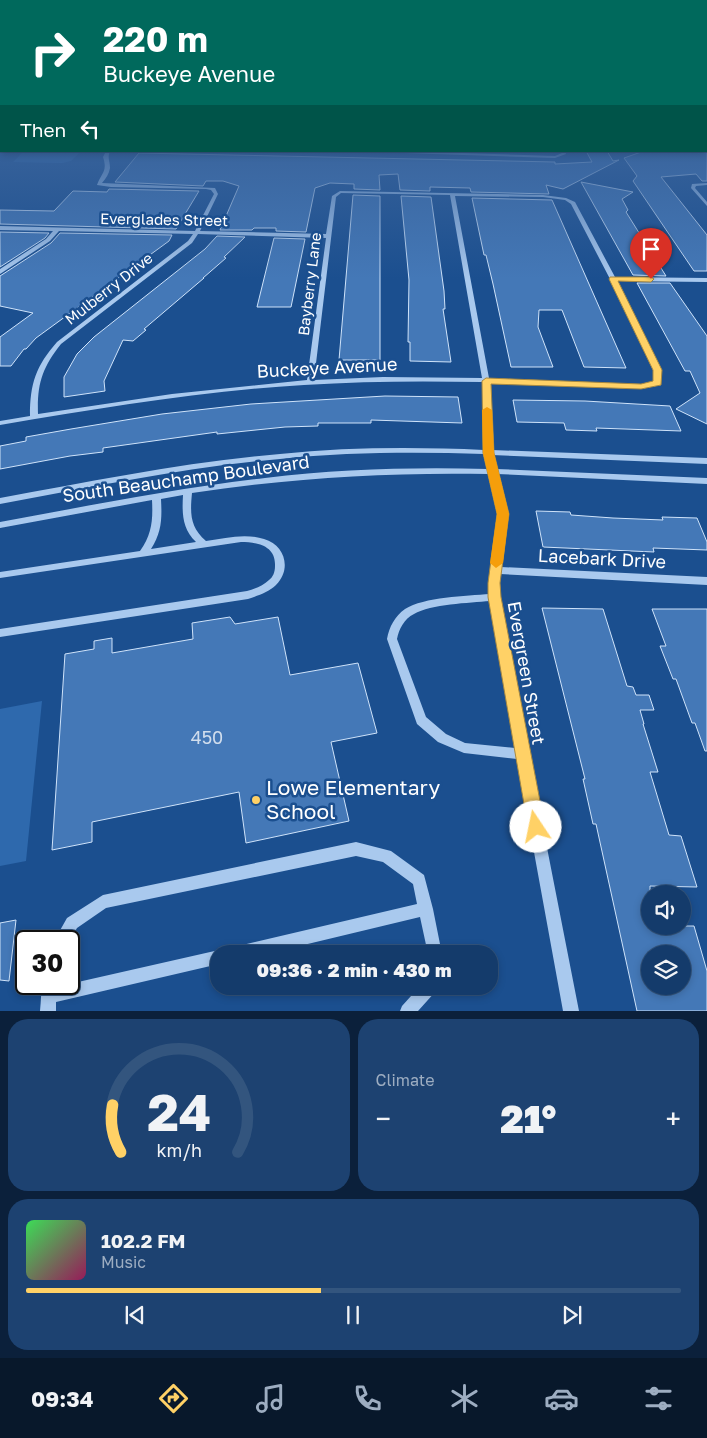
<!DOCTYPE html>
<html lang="en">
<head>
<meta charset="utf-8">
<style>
	body { margin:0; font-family:"Golos Text",sans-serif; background:#1d4271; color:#f1f3f6; height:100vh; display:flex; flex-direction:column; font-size:19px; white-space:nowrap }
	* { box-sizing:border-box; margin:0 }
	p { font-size:16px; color:#9dadc1 }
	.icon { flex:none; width:28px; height:28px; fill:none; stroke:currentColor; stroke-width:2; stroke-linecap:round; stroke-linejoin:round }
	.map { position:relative; height:1011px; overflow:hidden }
	.details { display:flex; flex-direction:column; gap:8px; padding:8px; background:#0b203b; flex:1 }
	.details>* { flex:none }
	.banner { position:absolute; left:0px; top:0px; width:708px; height:152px; box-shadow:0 2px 8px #0003,0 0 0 1px #33557e; background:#00695c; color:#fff; overflow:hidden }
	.tools { position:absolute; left:641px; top:885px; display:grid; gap:10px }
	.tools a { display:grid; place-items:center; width:50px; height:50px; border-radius:50%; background:#143b6b; box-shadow:0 2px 8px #0003,0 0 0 1px #33557e; font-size:25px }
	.speed { position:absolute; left:15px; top:930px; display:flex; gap:10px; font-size:25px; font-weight:700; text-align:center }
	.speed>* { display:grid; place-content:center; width:65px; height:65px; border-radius:50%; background:#143b6b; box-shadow:0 2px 8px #0003,0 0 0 1px #33557e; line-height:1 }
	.speed .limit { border:2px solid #111; border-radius:8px; background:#fff; color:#111 }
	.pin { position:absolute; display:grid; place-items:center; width:42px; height:42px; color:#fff; margin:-51px -21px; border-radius:50% 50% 50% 0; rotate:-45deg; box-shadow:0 0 5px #0007 }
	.pin .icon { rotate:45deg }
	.me { position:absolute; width:55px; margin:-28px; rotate:349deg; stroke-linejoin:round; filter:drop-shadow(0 0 4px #0008) }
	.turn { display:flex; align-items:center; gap:18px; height:105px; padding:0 20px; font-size:22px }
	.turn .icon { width:65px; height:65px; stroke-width:2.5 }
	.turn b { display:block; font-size:35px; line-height:42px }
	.then { display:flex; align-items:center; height:48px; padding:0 20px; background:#0003; gap:10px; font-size:19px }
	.big { font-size:38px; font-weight:800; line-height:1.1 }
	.details .tile { flex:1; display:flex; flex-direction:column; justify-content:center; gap:8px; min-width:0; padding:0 18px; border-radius:20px; background:#1d4271 }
	.details .dial { align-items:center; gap:0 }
	.dial svg { height:130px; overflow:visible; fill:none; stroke:#33557e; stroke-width:7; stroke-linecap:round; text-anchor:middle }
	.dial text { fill:#f1f3f6; stroke:none }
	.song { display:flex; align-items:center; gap:15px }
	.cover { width:60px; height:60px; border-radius:8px; background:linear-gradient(135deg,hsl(130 70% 55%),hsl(330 70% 35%)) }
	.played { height:5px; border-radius:2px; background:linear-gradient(90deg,#ffd166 45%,#33557e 45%) }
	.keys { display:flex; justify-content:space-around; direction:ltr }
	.heat { display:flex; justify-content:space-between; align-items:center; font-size:28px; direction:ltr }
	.details .tiles { flex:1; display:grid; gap:8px; grid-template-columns:1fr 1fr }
	.tile:last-child { grid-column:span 2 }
	.trip { position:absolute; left:210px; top:945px; width:288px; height:50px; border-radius:20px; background:#143b6b; box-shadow:0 2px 8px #0003,0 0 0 1px #33557e; font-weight:800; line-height:50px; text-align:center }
	.menu { display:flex; height:80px; justify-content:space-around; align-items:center; background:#08182b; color:#9dadc1 }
	.menu .icon { width:35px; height:35px }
	.menu .current { color:#ffd166 }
	.menu b { font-size:22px; color:#f1f3f6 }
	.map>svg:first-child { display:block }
	.green { fill:#2e69ad }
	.building { fill:#4478b7; stroke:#cfe3fa; fill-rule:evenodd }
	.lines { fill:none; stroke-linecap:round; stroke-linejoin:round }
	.minor { fill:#a9c9ee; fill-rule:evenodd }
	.route { fill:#ffd166; stroke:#a68842 }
	.slow { fill:#f59e0b }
	.poi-dot { fill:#ffd166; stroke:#1b4f8f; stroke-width:2 }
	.labels { text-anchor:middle; stroke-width:5; stroke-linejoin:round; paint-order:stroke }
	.far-street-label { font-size:15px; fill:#fff; stroke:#1b4f8f }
	.street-label { font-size:18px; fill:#fff; stroke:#1b4f8f }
	.near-number-label { font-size:18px; fill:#d0dded }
	.near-poi-label { font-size:21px; fill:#fff; stroke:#1b4f8f; text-anchor:start }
</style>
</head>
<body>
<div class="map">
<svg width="707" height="1011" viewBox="0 0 707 1011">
	<rect width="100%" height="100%" fill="#1b4f8f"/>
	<path class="green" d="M24 151H81L71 161 62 163 13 162Z
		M42 701 26 861 0 866V709Z"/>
	<path class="building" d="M586 151H607L613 161 619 160 563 189 546 185 549 194 471 192 470 188 430 187V191L400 190 398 174 379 175 380 190 354 189V184L330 183 315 188 306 232 276 231V228H254L252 230H220L239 186 223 181H206L203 186 115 182 139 153 555 162V164L592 162Z
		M644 151H707V181H702L696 174 661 177 707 235V271H694L633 181 637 176 624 158Z
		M581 182 633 192 622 199 628 210 626 212 666 276 633 275Z
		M109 189 199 191 176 229 0 224V210L54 211 73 191 107 192Z
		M353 195 380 196V360H339Z
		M401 196 431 197 444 291 445 309H443L451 362 410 361V342H408L409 280Z
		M472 198 552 200 626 368 584 367 562 310H539L538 327 553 367H511L493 284 486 255H484Z
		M0 232 49 233 45 238 0 267Z
		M60 233 172 235 169 241 36 338 26 349H24L11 366H0V337L33 313 0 306V276L51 243Z
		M217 236 245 237 224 257 226 258 203 278H204L144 329 146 330 133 341 123 340 104 381 105 391 64 397V377L77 354 94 337 205 249Z
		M274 238 305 239 291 307H257Z
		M637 283H670L707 336V424L676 409 700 393 690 371H685Z
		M385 396 458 397 462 423 371 420V423H318V426L285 427 217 434V432L103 448V452L70 456 0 469V446L26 441V437L71 429 162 414 251 404Z
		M513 400 585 401 670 406 681 431 596 428 597 431 566 430 564 423 517 422Z
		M536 511 570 512 571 515 613 518 663 520 662 517 697 518 707 542V550L653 548 654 552 543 547Z
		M542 608 603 609 627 686 633 687 636 695H649L654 710H640L644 724H643L658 772H650L669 835 681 836 697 887 650 886V926H694L707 971V1011H637L596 824H593L583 779H585ZM650 954H682V986H650Z
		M652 609H707V751H705L695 723H692L676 679H673L660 646H666Z
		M230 617 235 624 278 617 290 675 358 663 377 733 331 742 349 821 246 843 239 792 92 822V842L52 850 65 654 94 649V641L112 638V653L193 639 192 623Z
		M16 920 9 981 0 980V923Z"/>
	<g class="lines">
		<path class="minor" d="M706 144H707V146H706Z
			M106 151H110C107 158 110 161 110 168 109 174 106 178 102 183L215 188 218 194 200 231 326 234 332 196 340 191 543 195 566 198 575 202 615 277 707 278V282L617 281 661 370V385L641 389 490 383 492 450 707 458V464L492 455 496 469 707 478V484L497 474 507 514 501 567 707 577V585L500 574 499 583 501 613 579 1011H563L517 759 464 753 438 742 417 724 387 639C389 627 395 616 405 609 424 597 466 596 490 594V570L499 514 489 474C389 472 291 478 192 493 190 514 190 527 206 541 226 538 245 533 264 539 285 545 292 569 276 585 269 592 257 596 248 599L0 637V629L247 591C254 589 263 586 269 580 273 577 275 572 275 566 276 546 258 542 241 542L0 578V572L140 551C152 534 153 520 152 500L0 528V522C88 506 176 488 265 478 339 469 413 467 488 469L484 454C416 452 348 452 280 459 186 467 93 487 0 504V498C93 481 186 462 280 454 348 447 416 447 484 450L482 382C423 381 364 381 304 385 202 391 101 408 0 425V421L30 416C30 383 36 366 57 342L188 241 193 234 59 231 50 241 0 274V269L46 239 53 231 0 230V226L195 231 214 194 211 190 206 189 111 187 97 185C101 173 108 172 103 157ZM341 193 450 195 482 378 383 377 314 380 336 197ZM455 196 543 197 565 200 571 204 610 279 653 370 654 382 641 385 489 378ZM198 234 326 238 307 380 172 394 38 414C37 384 42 368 61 344L192 243ZM183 495C182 513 182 529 196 542L151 549C162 532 162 518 161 499ZM490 601 491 613 515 748 465 743 446 734 426 717 397 639C399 629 404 619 414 614 431 604 469 603 490 601Z
			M342 151H397L555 156 562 153 561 151H565L566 154 555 158Z
			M707 183V185L696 186 695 188 707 202V206L691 188 692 184Z
			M356 842 391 851 424 875 433 909 442 954H428L420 917 266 954H227L229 949 234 947 417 904 413 884 383 862 356 856 106 908 77 928 69 942 54 941 67 918 103 895Z
			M219 950 224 952 225 954H219V964L56 1002V1011H40C41 1001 41 993 42 984H56V987Z
			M420 986H438L436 991 418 1011H400L402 1006Z"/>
	</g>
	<linearGradient id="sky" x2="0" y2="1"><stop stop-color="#0f2b4f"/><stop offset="0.49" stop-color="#39639b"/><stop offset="1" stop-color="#39639b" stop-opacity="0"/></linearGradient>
	<rect width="707" height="279" fill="url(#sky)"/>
	<path class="route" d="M610 277H651L654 279 651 282 618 281 662 370 661 385 641 389 491 384 494 453 509 514 500 583 501 597 545 827 542 833 536 835 531 833 528 827 488 597V583L497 514 483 453 482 381 486 378 641 384 653 381V370L609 279Z"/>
	<path class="slow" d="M487 407 492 410 494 453 509 514 503 563 496 568 490 563 497 514 483 453 482 410Z"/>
	<circle class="poi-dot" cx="256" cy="800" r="5"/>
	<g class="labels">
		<g class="far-street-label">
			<text transform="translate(164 220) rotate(1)" y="5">Everglades Street</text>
			<text transform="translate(310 284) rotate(-83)" y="5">Bayberry Lane</text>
			<text transform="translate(109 289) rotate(-38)" y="5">Mulberry Drive</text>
		</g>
		<g class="street-label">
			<text transform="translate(327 368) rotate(-3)" y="6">Buckeye Avenue</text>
			<text transform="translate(186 479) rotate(-8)" y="6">South Beauchamp Boulevard</text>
			<text transform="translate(602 559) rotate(3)" y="6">Lacebark Drive</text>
			<text transform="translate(526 673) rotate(80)" y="6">Evergreen Street</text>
		</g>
		<g class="near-number-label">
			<text x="207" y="744">450</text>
		</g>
		<g class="near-poi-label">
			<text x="266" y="795">Lowe Elementary<tspan x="266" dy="24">School</tspan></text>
		</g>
	</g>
</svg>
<div class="tools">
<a><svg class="icon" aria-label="sound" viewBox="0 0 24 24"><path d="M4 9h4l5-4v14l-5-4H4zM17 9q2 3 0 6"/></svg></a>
<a><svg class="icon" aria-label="layers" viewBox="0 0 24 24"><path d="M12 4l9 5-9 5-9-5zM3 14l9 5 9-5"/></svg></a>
</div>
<div class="speed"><div class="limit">30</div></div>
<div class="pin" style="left:651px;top:279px;background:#d93025"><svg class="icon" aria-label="arrive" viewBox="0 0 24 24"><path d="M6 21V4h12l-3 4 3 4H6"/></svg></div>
<svg class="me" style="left:536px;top:827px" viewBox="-20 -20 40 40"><circle r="19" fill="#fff"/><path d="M0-13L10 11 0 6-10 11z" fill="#ffd166"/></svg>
<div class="trip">09:36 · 2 min · 430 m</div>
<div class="banner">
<div class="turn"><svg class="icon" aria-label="right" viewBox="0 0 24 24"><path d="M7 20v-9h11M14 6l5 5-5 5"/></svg><div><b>220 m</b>Buckeye Avenue</div></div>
<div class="then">Then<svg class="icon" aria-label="left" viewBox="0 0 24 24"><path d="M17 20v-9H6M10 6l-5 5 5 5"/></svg></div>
</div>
</div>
<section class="details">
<div class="tiles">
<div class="tile dial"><svg viewBox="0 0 100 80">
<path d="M14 69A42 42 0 1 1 86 69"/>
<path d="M14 69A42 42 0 0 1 9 40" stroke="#ffd166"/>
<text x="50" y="56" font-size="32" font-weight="700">24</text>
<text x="50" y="72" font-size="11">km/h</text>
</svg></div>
<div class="tile"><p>Climate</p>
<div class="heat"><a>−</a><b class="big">21°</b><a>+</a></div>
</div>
<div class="tile">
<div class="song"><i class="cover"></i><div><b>102.2 FM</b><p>Music</p></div></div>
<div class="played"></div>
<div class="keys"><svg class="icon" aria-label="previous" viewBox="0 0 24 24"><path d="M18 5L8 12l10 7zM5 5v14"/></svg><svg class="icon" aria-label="pause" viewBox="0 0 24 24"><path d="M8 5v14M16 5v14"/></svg><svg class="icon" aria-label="next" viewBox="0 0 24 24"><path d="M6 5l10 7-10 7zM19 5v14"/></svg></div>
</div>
</div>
</section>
<nav class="menu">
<b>09:34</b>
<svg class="icon current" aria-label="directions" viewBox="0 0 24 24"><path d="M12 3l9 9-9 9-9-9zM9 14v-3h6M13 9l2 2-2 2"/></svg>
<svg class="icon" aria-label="music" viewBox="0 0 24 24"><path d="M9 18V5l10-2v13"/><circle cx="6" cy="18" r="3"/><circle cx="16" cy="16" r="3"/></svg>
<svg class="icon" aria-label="phone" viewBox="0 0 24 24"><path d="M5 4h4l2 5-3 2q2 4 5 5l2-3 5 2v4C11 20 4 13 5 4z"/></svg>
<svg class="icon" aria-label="climate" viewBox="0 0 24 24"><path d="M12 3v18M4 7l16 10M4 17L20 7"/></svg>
<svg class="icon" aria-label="car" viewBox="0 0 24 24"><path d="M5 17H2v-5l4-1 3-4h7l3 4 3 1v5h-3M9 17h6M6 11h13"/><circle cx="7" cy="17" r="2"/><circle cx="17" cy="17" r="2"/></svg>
<svg class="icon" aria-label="filters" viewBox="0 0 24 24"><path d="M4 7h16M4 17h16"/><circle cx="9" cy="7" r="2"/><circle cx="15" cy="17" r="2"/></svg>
</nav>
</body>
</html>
